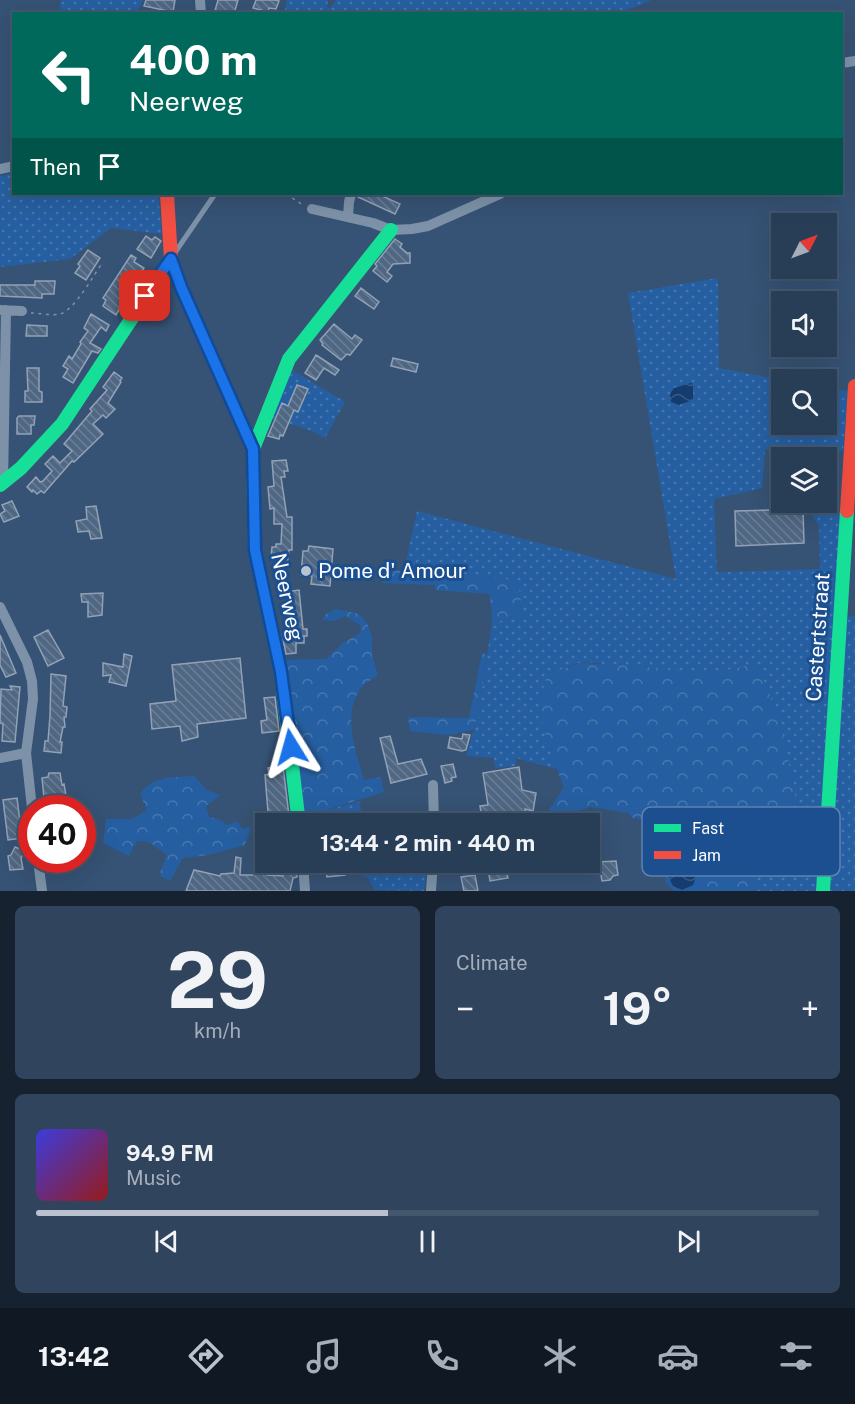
<!DOCTYPE html>
<html lang="en">
<head>
<meta charset="utf-8">
<style>
	body { margin:0; font-family:"Public Sans",sans-serif; background:#30455d; color:#f1f3f6; height:100vh; display:flex; flex-direction:column; font-size:22px; white-space:nowrap }
	* { box-sizing:border-box; margin:0 }
	p { font-size:20px; color:#a5aeba }
	.icon { flex:none; width:33px; height:33px; fill:none; stroke:currentColor; stroke-width:2; stroke-linecap:round; stroke-linejoin:round }
	.map { position:relative; height:891px; overflow:hidden }
	.details { display:flex; flex-direction:column; gap:15px; padding:15px; background:#162230; flex:1 }
	.details>* { flex:none }
	.guide { position:absolute; left:12px; top:12px; width:831px; height:183px; border-radius:0px; box-shadow:0 6px 24px #0002,0 0 0 2px #44576d; background:#00695c; color:#fff; overflow:hidden }
	.needle { width:39px; rotate:48deg }
	.fabs { position:absolute; left:771px; top:213px; display:grid; gap:12px }
	.fabs a { display:grid; place-items:center; width:66px; height:66px; border-radius:0px; background:#283e57; box-shadow:0 6px 24px #0002,0 0 0 2px #44576d; font-size:30px }
	.speed { position:absolute; left:18px; top:795px; display:flex; gap:12px; font-size:30px; font-weight:700; text-align:center }
	.speed>* { display:grid; place-content:center; width:78px; height:78px; border-radius:50%; background:#283e57; box-shadow:0 6px 24px #0002,0 0 0 2px #44576d; line-height:1 }
	.speed .limit { border:9px solid #d22; background:#fff; color:#111 }
	.pin { position:absolute; display:grid; place-items:center; width:51px; height:51px; color:#fff; margin:-26px; border-radius:12px; box-shadow:0 3px 9px #0006 }
	.me { position:absolute; width:66px; margin:-33px; rotate:352deg; stroke-linejoin:round; filter:drop-shadow(0 0 4px #0008) }
	.turn { display:flex; align-items:center; gap:21px; height:126px; padding:0 18px; font-size:27px }
	.turn .icon { width:78px; height:78px; stroke-width:2.5 }
	.turn b { display:block; font-size:42px; line-height:51px }
	.then { display:flex; align-items:center; height:57px; padding:0 18px; background:#0003; gap:12px; font-size:22px }
	.big { font-size:45px; font-weight:700; line-height:1.1 }
	.details .tile { flex:1; display:flex; flex-direction:column; justify-content:center; gap:9px; min-width:0; padding:0 21px; border-radius:9px; background:#30455d }
	.details .dial { align-items:center; gap:0 }
	.dial b { font-size:78px; line-height:1 }
	.song { display:flex; align-items:center; gap:18px }
	.cover { width:72px; height:72px; border-radius:9px; background:linear-gradient(135deg,hsl(240 70% 55%),hsl(0 70% 35%)) }
	.played { height:6px; border-radius:3px; background:linear-gradient(90deg,#b9c2ce 45%,#44576d 45%) }
	.keys { display:flex; justify-content:space-around; direction:ltr }
	.heat { display:flex; justify-content:space-between; align-items:center; font-size:33px; direction:ltr }
	.details .tiles { flex:1; display:grid; gap:15px; grid-template-columns:1fr 1fr }
	.tile:last-child { grid-column:span 2 }
	.trip { position:absolute; left:255px; top:813px; width:345px; height:60px; border-radius:0px; background:#283e57; box-shadow:0 6px 24px #0002,0 0 0 2px #44576d; font-weight:700; line-height:60px; text-align:center }
	.tab-bar { display:flex; height:96px; justify-content:space-around; align-items:center; background:#101923; color:#a5aeba }
	.tab-bar .icon { width:42px; height:42px }
	.tab-bar .active { color:#b9c2ce }
	.tab-bar b { font-size:27px; color:#f1f3f6 }
	.map>svg:first-child { display:block }
	.grass { fill:url(#grass-dots) }
	.forest { fill:url(#forest-crowns) }
	.water { fill:url(#water-waves) }
	.building { fill:url(#building-back-hatch); stroke:#92a2b6; stroke-width:1.5 }
	.lines { fill:none; stroke-linecap:round; stroke-linejoin:round }
	.path { stroke:#7d92a8; stroke-width:1.5; stroke-dasharray:3 4.5; stroke-linecap:butt }
	.lane { stroke:#7d92a8; stroke-width:5 }
	.street { stroke:#7d92a8; stroke-width:10 }
	.fast { stroke:#16e098; stroke-width:14 }
	.jam { stroke:#f24e42; stroke-width:14 }
	.route-casing { stroke:#114b97; stroke-width:15 }
	.route { stroke:#1a73e8; stroke-width:10 }
	.poi-dot { fill:#b9c2ce; stroke:#1b4f8f; stroke-width:2 }
	.labels { text-anchor:middle; stroke-width:6; stroke-linejoin:round; paint-order:stroke }
	.poi-label { font-size:21px; fill:#fff; stroke:#1b4f8f; text-anchor:start }
	.street-label { font-size:21px; fill:#fff; stroke:#1b4f8f }
	.key { fill:#1b4f8f; stroke:#5f84b1; stroke-width:1.5 }
	.key-label { font-size:16px; fill:#fff }
</style>
</head>
<body>
<div class="map">
<svg width="855" height="891" viewBox="0 0 855 891">
	<defs>
		<pattern id="grass-dots" width="8" height="8" patternUnits="userSpaceOnUse" patternTransform="scale(1.5)"><rect width="8" height="8" fill="#265fa1"/><path d="M2 2h.1M6 6h.1" fill="none" stroke="#4777af" stroke-width="1.8" stroke-linecap="round"/></pattern>
		<pattern id="forest-crowns" width="20" height="18" patternUnits="userSpaceOnUse" patternTransform="scale(1.5)"><rect width="20" height="18" fill="#265fa1"/><path d="M2 6a3 3 0 1 1 6 0M12 15a3 3 0 1 1 6 0" fill="none" stroke="#4777af"/></pattern>
		<pattern id="water-waves" width="16" height="10" patternUnits="userSpaceOnUse" patternTransform="scale(1.5)"><rect width="16" height="10" fill="#153c6e"/><path d="M0 5q4-4 8 0t8 0" fill="none" stroke="#385984"/></pattern>
		<pattern id="building-back-hatch" width="6" height="6" patternUnits="userSpaceOnUse" patternTransform="scale(1.5)"><rect width="6" height="6" fill="#506783"/><path d="M-1 5l2 2M0 0l6 6M5-1l2 2" fill="none" stroke="#6a7e96"/></pattern>
	</defs>
	<rect width="100%" height="100%" fill="#365274"/>
	<path class="grass" d="M61 0H143L137 13H59Z
		M287 0H328L327 7 330 8 336 0H652L617 14H284Z
		M0 173 1 176 13 173 14 194H158L162 234 111 228 70 259 0 267Z
		M718 278 719 368 781 380 782 424H826L827 388 848 391 843 451 765 449 762 488 714 499 717 572 820 569 819 526 813 517V509L841 512 816 891H754L761 865 793 807 795 793 788 764 748 665C704 680 657 667 611 665 601 664 589 661 579 663 567 666 556 672 546 679L540 703 541 714 556 769 516 758V766L495 768 494 758 466 756 478 716 492 623 522 615 513 580 404 571 417 511 676 579 628 293Z
		M289 368 345 402 325 438 309 430 267 417Z
		M855 616V891H830L846 617Z
		M360 801 362 823H314L313 814Z
		M354 863H428L424 891 375 890 365 874V877L351 871Z"/>
	<path class="forest" d="M392 570 513 580 519 588 523 615 492 623 490 594 435 590V585L382 583 386 575Z
		M336 609 359 614 367 623 372 637V656L378 675C373 679 366 682 362 687 341 712 356 752 364 780L381 777 384 792 313 814 314 823H304L282 660 326 659 344 642 361 633 360 625 345 616 334 621 322 620 326 614Z
		M482 653 487 655 478 716 473 730 448 735 410 731 408 717 469 718Z
		M581 663C599 664 618 665 637 666 675 670 711 677 748 665L756 669 763 678 780 721 795 793 793 806 761 865 754 891H674L665 882 667 853 675 827 665 815C652 816 645 821 633 818L629 813 590 807 561 818 551 814 549 810 564 787C556 768 538 721 540 702 541 694 544 686 546 679L559 670Z
		M194 776 207 790 221 795 206 806 209 817 218 819 228 825 237 821 242 829 251 827 245 845 208 855 183 858 170 881 159 875 167 855 149 842 137 841 129 856 103 843 106 819H132L147 810 140 794C154 775 172 778 194 776Z"/>
	<path class="water" d="M691 383 693 384V400L679 405 671 402 670 394 674 388Z
		M705 834H709C730 850 702 857 698 866 695 872 696 879 693 885L682 890 673 886C665 873 667 854 674 841L679 839 684 845 685 857 689 859 696 852 698 839Z"/>
	<path class="building" d="M146 0H175L173 12 144 6Z
		M218 0H238L234 14H214Z
		M256 0H275L279 1 276 9 269 8 268 12 253 8Z
		M358 194H378L400 204 395 214 358 197Z
		M146 236 152 240 155 237 161 241 151 258 137 249Z
		M395 239 402 244 400 247 407 253H410V263L393 264 387 272 392 276 387 282 373 271 377 266 375 264Z
		M88 250 100 258 86 280 75 273 80 266 78 264Z
		M131 255 136 258 134 262 144 268 116 315 103 306 106 300 103 298Z
		M35 281H55L54 294H42V298L0 296V285H35Z
		M361 288 379 302 374 309 355 296Z
		M91 314 109 325 106 331 101 327 90 343 101 349 98 353 92 351 73 383 63 377 68 369 63 366 69 356 72 359 81 344 80 342 88 331 84 328Z
		M334 324 352 339 355 335 362 340 350 355 347 354 341 360 322 345 323 344 320 340Z
		M27 325 47 326V336H26Z
		M316 355 339 370 335 375 324 368 316 380 305 373Z
		M393 358 418 364 416 372 391 366Z
		M27 368H39V391L42 392V402H25V391H28Z
		M114 372 122 378 120 381 121 382 108 403 115 409 106 418 103 415 93 424 103 434 74 462 72 461 44 493 41 491 37 494 33 490 32 492 27 487 36 477 40 482 43 481 52 471 45 464 53 456 60 463 72 451 64 444 92 411 90 409 107 390 103 387Z
		M297 385 308 389 298 412 294 410 283 436 280 435 279 439 268 436 282 403 288 406Z
		M19 416H35L34 425H31V434H17V418Z
		M286 460 288 471H284L285 477H281L287 517H292V550H289L287 565 276 562 271 558 272 547H276V544H281L282 524H274V508L270 509 268 487 274 486 272 461Z
		M12 501 19 516 4 522 0 514 5 511 2 505Z
		M96 506 102 538 91 539 89 531 78 532 76 521 87 519 86 507Z
		M803 509 804 543 736 546 735 511Z
		M309 546 333 549 330 586 311 584 312 576 301 575 303 551H308Z
		M299 590 303 629H307V636H304V643H296V653L286 654 282 634 293 633 286 592Z
		M103 593 102 615 88 617V602H82L81 594Z
		M48 630 64 658 48 666 34 637Z
		M0 635 16 673 6 677 0 665Z
		M124 654 132 656 126 686 109 682 111 675 103 676V663L123 667Z
		M240 658 246 718 197 724 198 737 182 741 180 726 152 729 150 704 176 701 172 665Z
		M51 674 66 676 63 706 67 707 66 717H64L65 727H63L60 742H62L61 753 44 751 45 741H48L50 716Z
		M10 686 20 687 15 742 2 741 3 724 0 723 1 689 12 690Z
		M275 697 279 731 262 733 261 721 267 720 264 698Z
		M463 734 470 735 466 750 462 751 448 748 450 737 462 739Z
		M390 736 398 764 421 759 427 774 391 783 380 738Z
		M453 764 456 777 451 778 452 781 445 783 441 766Z
		M283 766 290 824H269L265 775 269 774 268 768Z
		M519 767 522 790 536 793 533 811 525 809 527 824H483L480 806 488 805 483 773Z
		M49 773H60L62 785 64 784 66 796 61 797 63 808H45L42 778 48 777Z
		M17 798 22 838 8 840 3 800Z
		M15 847 25 851 21 858 23 869 10 870 8 856 11 855Z
		M236 857 241 858 240 875H253L255 871 260 872 261 857H266L267 875 283 876 282 862H290L295 863 297 877 293 878 290 891H186L194 870 220 876 221 874 234 873Z
		M616 861 618 875 613 876 610 880 602 881 599 862Z
		M341 862H351L345 875 327 877 325 866 340 864Z
		M487 862H532V866L516 869 517 873 507 874 508 878 490 881Z
		M475 875 478 891H464L461 877Z"/>
	<g class="lines">
		<path class="path" d="M286 194 303 205
			M31 313C39 313 52 316 60 314 75 310 94 274 103 262"/>
		<path class="lane" d="M174 254 215 194"/>
		<path class="street" d="M200 0 201 14
			M842 63 855 61
			M0 169 14 166
			M312 209 373 223 391 230 412 229 428 226 500 194
			M348 216 349 202 351 194
			M0 310 22 311
			M3 484 6 310
			M0 607 27 662 32 681 33 699 26 753 32 808
			M0 758 26 753
			M433 785 434 824
			M38 860 42 891
			M303 862 305 891
			M431 891 433 862"/>
		<path class="fast" d="M253 449 289 359 391 230
			M253 463 255 550 281 672 299 824
			M0 485 21 468 62 424 171 259
			M823 891 847 511"/>
		<path class="jam" d="M167 194 171 259 181 287 253 449V463
			M847 511 855 386"/>
	</g>
	<g class="lines">
		<defs>
			<path id="route" d="M145 296 171 259 181 287 253 449 255 550 281 672 291 747"/>
		</defs>
		<use href="#route" class="route-casing"/>
		<use href="#route" class="route"/>
	</g>
	<circle class="poi-dot" cx="306" cy="571" r="6"/>
	<g class="labels">
		<g class="poi-label">
			<text x="318" y="578">Pome d' Amour</text>
		</g>
		<g class="street-label">
			<text transform="translate(287 597) rotate(78)" y="7">Neerweg</text>
			<text transform="translate(818 637) rotate(-86)" y="7">Castertstraat</text>
		</g>
	</g>
	<rect x="642" y="807" width="198" height="69" rx="9" class="key"/>
	<rect x="654" y="824" width="27" height="8" fill="#16e098"/>
	<rect x="654" y="851" width="27" height="8" fill="#f24e42"/>
	<g class="key-label">
		<text x="692" y="834">Fast</text>
		<text x="692" y="861">Jam</text>
	</g>
</svg>
<div class="fabs">
<a><svg class="needle" viewBox="-14 -14 28 28"><path d="M0-13l5 13h-10z" fill="#e53935"/><path d="M0 13l5-13h-10z" fill="#a5aeba"/></svg></a>
<a><svg class="icon" aria-label="sound" viewBox="0 0 24 24"><path d="M4 9h4l5-4v14l-5-4H4zM17 9q2 3 0 6"/></svg></a>
<a><svg class="icon" aria-label="search" viewBox="0 0 24 24"><circle cx="10" cy="10" r="6"/><path d="M15 15l6 6"/></svg></a>
<a><svg class="icon" aria-label="layers" viewBox="0 0 24 24"><path d="M12 4l9 5-9 5-9-5zM3 14l9 5 9-5"/></svg></a>
</div>
<div class="speed"><div class="limit">40</div></div>
<div class="pin" style="left:145px;top:296px;background:#d93025"><svg class="icon" aria-label="arrive" viewBox="0 0 24 24"><path d="M6 21V4h12l-3 4 3 4H6"/></svg></div>
<svg class="me" style="left:291px;top:747px" viewBox="-20 -20 40 40"><path d="M0-17L14 15 0 8-14 15z" fill="#1a73e8" stroke="#fff" stroke-width="4"/></svg>
<div class="trip">13:44 · 2 min · 440 m</div>
<div class="guide">
<div class="turn"><svg class="icon" aria-label="left" viewBox="0 0 24 24"><path d="M17 20v-9H6M10 6l-5 5 5 5"/></svg><div><b>400 m</b>Neerweg</div></div>
<div class="then">Then<svg class="icon" aria-label="arrive" viewBox="0 0 24 24"><path d="M6 21V4h12l-3 4 3 4H6"/></svg></div>
</div>
</div>
<section class="details">
<div class="tiles">
<div class="tile dial"><b>29</b><p>km/h</p></div>
<div class="tile"><p>Climate</p>
<div class="heat"><a>−</a><b class="big">19°</b><a>+</a></div>
</div>
<div class="tile">
<div class="song"><i class="cover"></i><div><b>94.9 FM</b><p>Music</p></div></div>
<div class="played"></div>
<div class="keys"><svg class="icon" aria-label="previous" viewBox="0 0 24 24"><path d="M18 5L8 12l10 7zM5 5v14"/></svg><svg class="icon" aria-label="pause" viewBox="0 0 24 24"><path d="M8 5v14M16 5v14"/></svg><svg class="icon" aria-label="next" viewBox="0 0 24 24"><path d="M6 5l10 7-10 7zM19 5v14"/></svg></div>
</div>
</div>
</section>
<nav class="tab-bar">
<b>13:42</b>
<svg class="icon active" aria-label="directions" viewBox="0 0 24 24"><path d="M12 3l9 9-9 9-9-9zM9 14v-3h6M13 9l2 2-2 2"/></svg>
<svg class="icon" aria-label="music" viewBox="0 0 24 24"><path d="M9 18V5l10-2v13"/><circle cx="6" cy="18" r="3"/><circle cx="16" cy="16" r="3"/></svg>
<svg class="icon" aria-label="phone" viewBox="0 0 24 24"><path d="M5 4h4l2 5-3 2q2 4 5 5l2-3 5 2v4C11 20 4 13 5 4z"/></svg>
<svg class="icon" aria-label="climate" viewBox="0 0 24 24"><path d="M12 3v18M4 7l16 10M4 17L20 7"/></svg>
<svg class="icon" aria-label="car" viewBox="0 0 24 24"><path d="M5 17H2v-5l4-1 3-4h7l3 4 3 1v5h-3M9 17h6M6 11h13"/><circle cx="7" cy="17" r="2"/><circle cx="17" cy="17" r="2"/></svg>
<svg class="icon" aria-label="filters" viewBox="0 0 24 24"><path d="M4 7h16M4 17h16"/><circle cx="9" cy="7" r="2"/><circle cx="15" cy="17" r="2"/></svg>
</nav>
</body>
</html>
